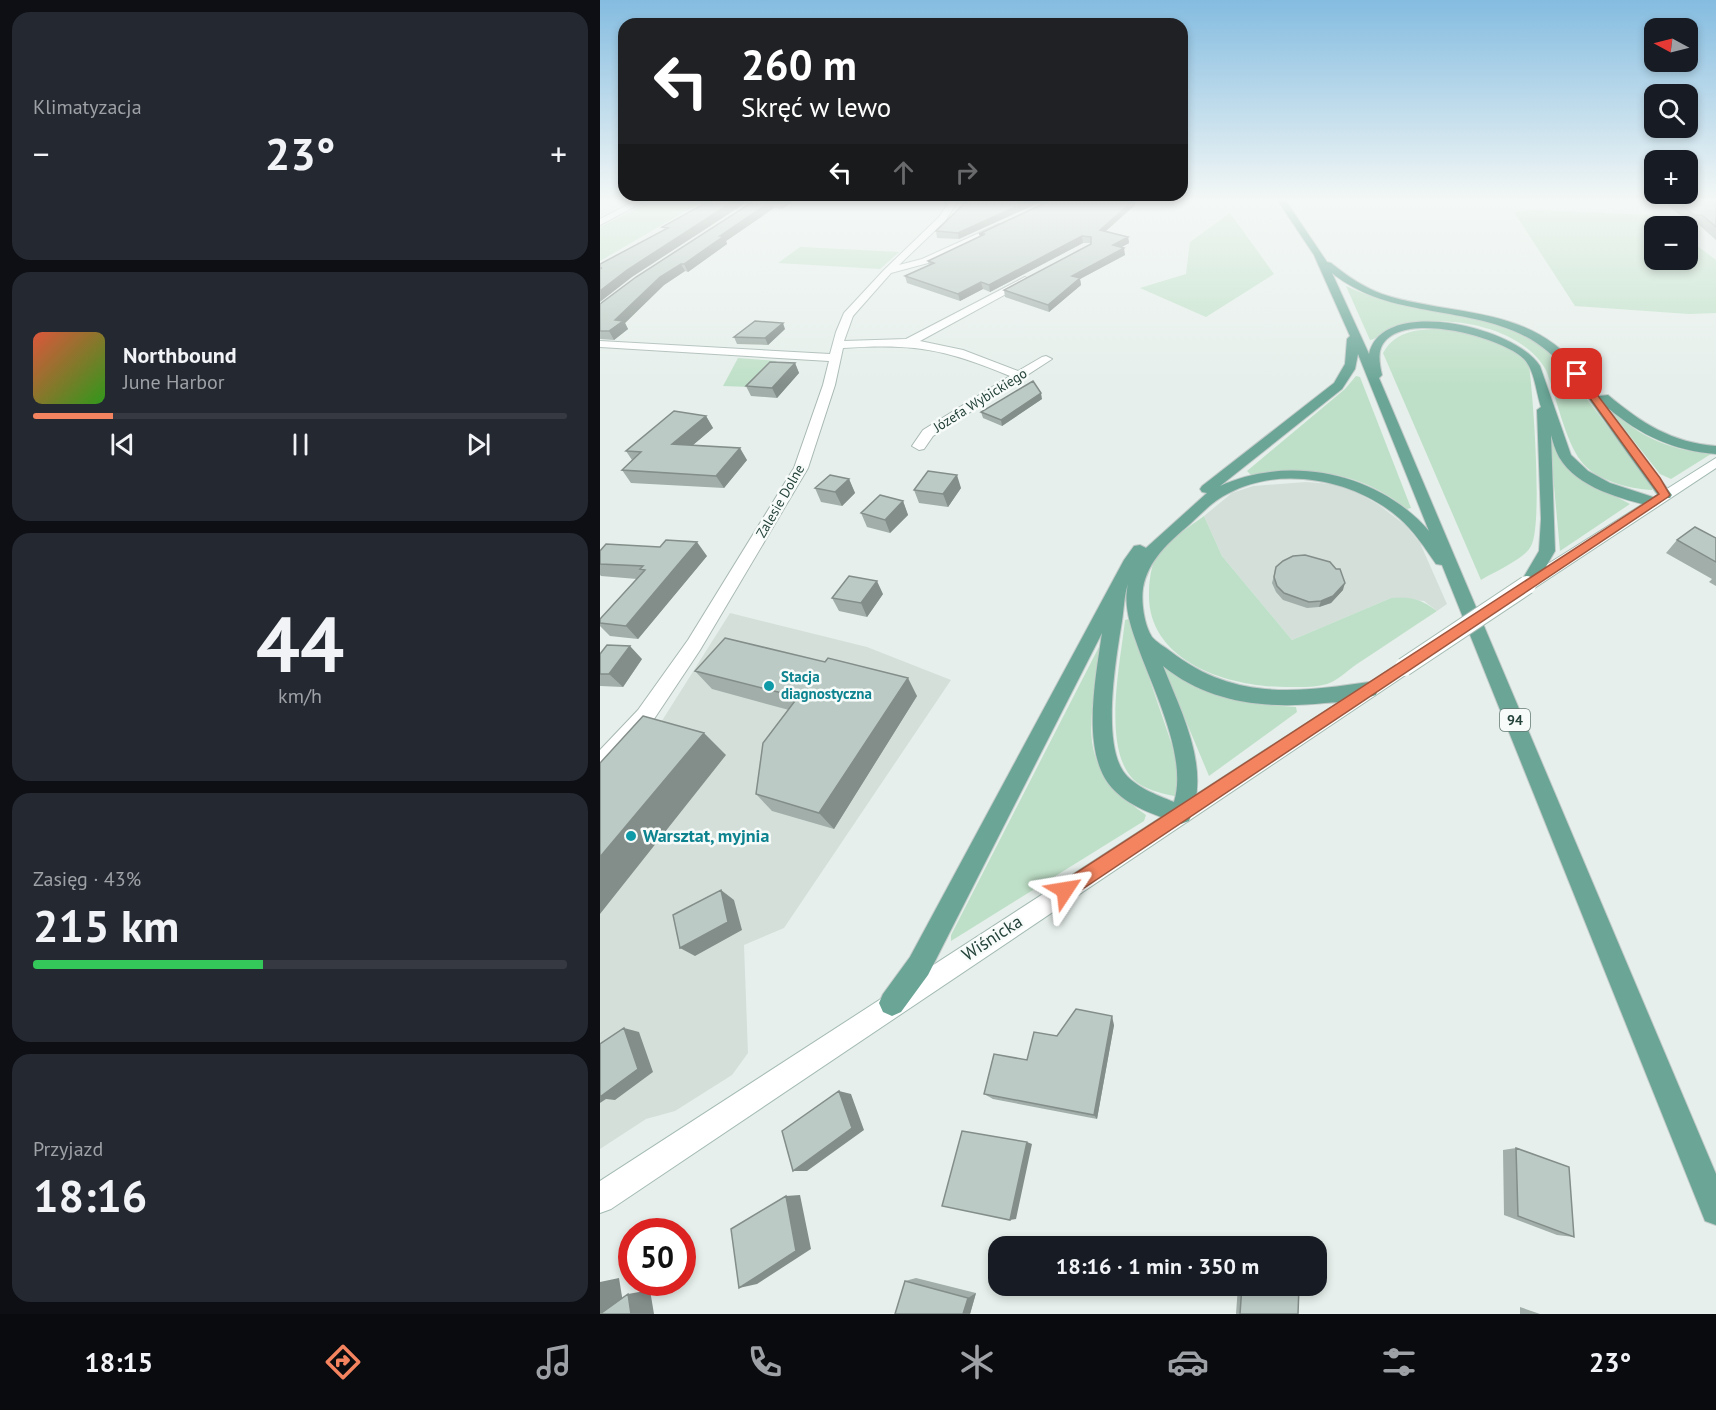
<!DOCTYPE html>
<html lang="pl">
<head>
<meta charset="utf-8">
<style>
	body { margin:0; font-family:"PT Sans",sans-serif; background:#242831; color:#f1f3f6; height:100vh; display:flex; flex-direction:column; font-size:22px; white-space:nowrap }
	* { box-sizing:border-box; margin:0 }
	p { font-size:20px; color:#9ea1a6 }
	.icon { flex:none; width:33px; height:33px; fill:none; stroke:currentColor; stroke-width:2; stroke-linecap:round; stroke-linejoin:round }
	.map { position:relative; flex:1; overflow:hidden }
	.sheet { display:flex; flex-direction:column; gap:12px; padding:12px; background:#0d0f14; width:600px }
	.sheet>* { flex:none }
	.top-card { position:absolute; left:18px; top:18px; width:570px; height:183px; border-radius:18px; box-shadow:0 3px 9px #0003; background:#202124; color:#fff; overflow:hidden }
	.needle { width:39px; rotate:277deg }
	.tools { position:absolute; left:1044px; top:18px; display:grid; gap:12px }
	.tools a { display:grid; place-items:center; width:54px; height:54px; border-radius:12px; background:#171b24; box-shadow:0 3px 9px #0003; font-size:30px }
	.speed { position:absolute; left:18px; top:1218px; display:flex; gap:12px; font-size:30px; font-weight:700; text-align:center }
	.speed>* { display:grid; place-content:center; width:78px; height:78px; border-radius:50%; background:#171b24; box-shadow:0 3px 9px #0003; line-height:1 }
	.speed .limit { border:9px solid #d22; background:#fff; color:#111 }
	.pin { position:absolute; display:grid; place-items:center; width:51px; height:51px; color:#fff; margin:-26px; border-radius:12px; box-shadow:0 3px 9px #0006 }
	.me { position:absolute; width:66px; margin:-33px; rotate:57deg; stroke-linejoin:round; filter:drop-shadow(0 0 4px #0008) }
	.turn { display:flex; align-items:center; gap:21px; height:126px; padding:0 24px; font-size:27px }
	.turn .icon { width:78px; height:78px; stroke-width:2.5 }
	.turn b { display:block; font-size:42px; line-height:51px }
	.lanes { display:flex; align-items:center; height:57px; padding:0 24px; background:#0003; justify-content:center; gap:30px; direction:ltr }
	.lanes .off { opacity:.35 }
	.big { font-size:45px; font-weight:600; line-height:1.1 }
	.sheet .card { flex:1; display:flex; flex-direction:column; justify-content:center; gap:9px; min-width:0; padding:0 21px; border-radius:18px; background:#242831 }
	.sheet .dial { align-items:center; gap:0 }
	.dial b { font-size:78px; line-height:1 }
	.song { display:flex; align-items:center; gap:18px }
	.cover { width:72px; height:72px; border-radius:9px; background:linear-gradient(135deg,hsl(10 70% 55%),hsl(110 70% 35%)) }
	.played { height:6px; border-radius:3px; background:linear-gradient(90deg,#f4845f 15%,#363941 15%) }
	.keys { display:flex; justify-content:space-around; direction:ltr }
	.heat { display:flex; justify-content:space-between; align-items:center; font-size:33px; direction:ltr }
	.charge { height:9px; border-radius:4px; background:linear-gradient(90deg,#34c759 43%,#363941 0) }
	.trip { position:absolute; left:388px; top:1236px; width:339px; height:60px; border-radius:18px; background:#171b24; box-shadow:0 3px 9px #0003; font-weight:600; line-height:60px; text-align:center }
	.tab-bar { display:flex; height:96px; justify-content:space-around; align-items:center; background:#090b0e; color:#9ea1a6 }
	.tab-bar .icon { width:42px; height:42px }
	.tab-bar .selected { color:#f4845f }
	.tab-bar b { font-size:27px; color:#f1f3f6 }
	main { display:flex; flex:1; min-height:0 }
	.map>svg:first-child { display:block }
	.built { fill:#d4dfda }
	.green { fill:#bfe0c8 }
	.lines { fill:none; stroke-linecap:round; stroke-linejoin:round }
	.street-casing { stroke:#a8b8b2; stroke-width:2 }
	.secondary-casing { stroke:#a4bbb3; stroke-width:2 }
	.primary-casing { stroke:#c2cac8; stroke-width:2 }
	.street { fill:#fff; fill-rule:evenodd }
	.secondary { fill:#fff; fill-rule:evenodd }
	.primary { fill:#6aa596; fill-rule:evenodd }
	.secondary-bridge-casing { stroke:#a4bbb3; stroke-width:20; stroke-linecap:butt }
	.secondary-bridge { stroke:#fff; stroke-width:18 }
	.wall { fill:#a1aea9 }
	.shaded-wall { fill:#838d89 }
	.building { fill:#bbcac4; stroke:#838d89; stroke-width:1.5 }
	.route { fill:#f4845f; stroke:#9f563e; stroke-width:1.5 }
	.culture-dot { fill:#0f9aa8; stroke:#f7fbf9; stroke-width:2 }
	.labels { text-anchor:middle; stroke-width:5; stroke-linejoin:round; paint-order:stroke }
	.far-street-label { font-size:14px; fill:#24423a; stroke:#f7fbf9 }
	.shield { fill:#f7fbf9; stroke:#637a73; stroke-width:1.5 }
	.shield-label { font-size:14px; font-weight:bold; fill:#24423a }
	.culture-label { font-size:15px; font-weight:bold; fill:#0d838f; stroke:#f7fbf9; text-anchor:start }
	.near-culture-label { font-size:18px; font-weight:bold; fill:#0d838f; stroke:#f7fbf9; text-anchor:start }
	.near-street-label { font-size:18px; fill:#24423a; stroke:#f7fbf9 }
</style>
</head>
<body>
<main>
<section class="sheet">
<div class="card"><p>Klimatyzacja</p>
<div class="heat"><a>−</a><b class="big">23°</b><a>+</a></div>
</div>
<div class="card">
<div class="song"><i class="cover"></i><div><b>Northbound</b><p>June Harbor</p></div></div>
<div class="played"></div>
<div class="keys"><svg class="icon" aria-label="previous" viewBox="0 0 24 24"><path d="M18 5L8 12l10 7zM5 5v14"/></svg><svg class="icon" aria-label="pause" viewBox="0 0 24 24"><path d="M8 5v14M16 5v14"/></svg><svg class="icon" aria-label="next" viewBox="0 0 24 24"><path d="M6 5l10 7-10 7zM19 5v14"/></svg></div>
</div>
<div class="card dial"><b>44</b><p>km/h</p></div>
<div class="card"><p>Zasięg · 43%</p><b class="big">215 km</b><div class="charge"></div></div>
<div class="card"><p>Przyjazd</p><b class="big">18:16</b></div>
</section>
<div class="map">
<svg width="1116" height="1314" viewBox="0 0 1116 1314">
	<rect width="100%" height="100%" fill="#e6efeb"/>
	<path class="built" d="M706 482 733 484 757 492 779 505 805 525 820 543 847 604 837 611 824 601 791 598 692 640 622 556 604 516 632 493 653 486Z
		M130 613 267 647 351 680 184 928 144 945 148 1053 132 1075 75 1111 46 1119 0 1149V792L53 735Z"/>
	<path class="green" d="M51 201H103L0 261V227Z
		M932 210 1055 215 1071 226H1054V260H1088V239L1116 260V313L1089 314 975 306 914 212Z
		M630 213 674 274 606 317 540 288 586 274 590 242Z
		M200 247 299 252 280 269 178 263Z
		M746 286C816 320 913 303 965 370L1045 476 1052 485V490C1029 489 995 480 981 461 965 441 956 395 946 370 922 328 854 315 808 324 801 326 793 327 786 331 780 334 777 339 770 340Z
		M843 329C873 334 911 338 929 365 933 394 943 525 931 546 925 559 894 572 881 580L783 353C796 330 819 329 843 329Z
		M138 358 177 361 149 387 123 386Z
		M756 376 760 377 811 508 807 509C758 470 711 467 651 475L647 471 745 389Z
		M1003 402C1036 435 1064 449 1111 454L1071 479 1060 474Z
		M948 421 957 454 971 473 1030 504 960 551Z
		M604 516 622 556 692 640 791 598C810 596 821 599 837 611 810 629 784 646 757 664 748 670 737 681 727 684 714 688 699 687 686 687 629 687 547 662 549 593 549 582 551 566 556 557 567 540 588 528 604 516Z
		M529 619 572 745 580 776 578 797C565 794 550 791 539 784 499 757 521 661 525 620Z
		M501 643 503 645C490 723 472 764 546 815L544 821 351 941V935Z
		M562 664C608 700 640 703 696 707L697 712 609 776Z"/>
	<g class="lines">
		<defs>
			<path id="street" d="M35 201H45L0 225V219Z
				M350 201H358L345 221 299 265 322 259 399 224 406 226 328 263 291 273 253 316 244 341 306 339 425 277 430 280 428 282 320 341 363 350 418 371 442 357 446 356 452 359 333 436 324 449 319 450 312 446 323 430 410 376C346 349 313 343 243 348L235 385 208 468 100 650 52 722 7 770 0 773V750L38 710 88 640 194 468 223 385 229 361 0 347V341L230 354 236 332 244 313 284 270 339 217Z"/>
			<path id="secondary" d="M1116 458V468L933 589H921L919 585 921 581Z
				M804 660 810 662 813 667 810 672 11 1209 0 1213V1181Z"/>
			<path id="primary" d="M678 201H686L727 262 731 263C747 276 763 287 782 294 838 313 905 307 954 344 973 358 986 378 999 396L1008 395C1041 423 1073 443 1116 446V454C1074 451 1040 435 1008 408L1072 495 1070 498H1060C1041 472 1022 446 1004 420 978 384 956 348 914 331 854 306 785 316 732 273L769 354C782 295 916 327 940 366L971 455 988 471 1010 483 1059 499 1061 502 1054 507C1022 499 977 488 959 457 955 450 953 442 951 435L955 551 933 589H921L919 585 939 551 941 519 937 410 941 407C936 392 935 371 924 359 902 337 797 308 781 348 778 356 780 366 782 375L779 378 1116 1174V1225L1105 1221 842 565 836 564C825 548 814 531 799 518 755 480 682 465 629 493 614 500 602 513 590 524 569 542 548 560 543 588 541 602 544 625 552 637 556 642 565 647 570 651 633 700 694 693 769 682L776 685 778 690 776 695C760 701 742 702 725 703 668 709 610 704 563 666 582 714 612 770 589 821L581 824C558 816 532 808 515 791 479 757 496 677 502 633L328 975 301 1012 292 1016 283 1012 279 1003 283 994 310 957 524 560 534 546 540 545 546 548 607 493 602 492 600 489 602 486 734 383 745 364 747 339 750 336 714 255ZM758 354 829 531C779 473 689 454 620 486L742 389 755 369ZM528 584C523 606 531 627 538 647 553 689 588 757 574 802 557 795 534 787 523 771 502 739 516 658 522 621 524 609 524 595 528 584Z"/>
		</defs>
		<use href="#street" class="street-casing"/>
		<use href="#secondary" class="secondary-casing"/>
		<use href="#primary" class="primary-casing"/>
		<use href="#street" class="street"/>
		<use href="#secondary" class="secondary"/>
		<use href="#primary" class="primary"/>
		<defs>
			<path id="secondary-bridge" d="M804 667 927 585"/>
		</defs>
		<use href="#secondary-bridge" class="secondary-bridge-casing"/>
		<use href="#secondary-bridge" class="secondary-bridge"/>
	</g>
	<path class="wall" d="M152 201H193L182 209 174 208 126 241 127 244 88 272 85 271 64 285 25 323 28 329 14 340 0 339V304L151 203Z
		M367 201 359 239 337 238 336 231Z
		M449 201H535V205L506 231 528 237 529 243 521 247 525 255 480 279 481 285 449 312 405 297 404 290 491 244V243H483L390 292 383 289 360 301 307 283 305 276 329 265 328 261 380 237 379 234Z
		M1062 201H1116V240L1097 223H1090Z
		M185 329 168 345 137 344 134 337Z
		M195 363 199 373 177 398 151 396 146 386Z
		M442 399 402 426 383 418 381 412Z
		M106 416 113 428 93 445 147 460 124 488 31 483 22 470 32 460 26 451Z
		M249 479 255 493 242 506 221 502 215 488Z
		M361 488 348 507 319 503 314 490Z
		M303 501 308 515 290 533 267 527 261 513Z
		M1116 538V586L1109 582 1112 579 1066 553 1077 540Z
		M0 551 107 556 38 639 10 636 0 626V619L37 579 1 576 0 575Z
		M676 567 743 590 731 603 719 607 707 608 683 600 676 592 672 583Z
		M283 594 267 617 239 611 232 598Z
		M42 659 23 687 0 686V674Z
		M95 671 317 696 234 829 172 811 156 794 189 710 112 689Z
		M514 1025 497 1119 393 1099 384 1094 457 1036Z
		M916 1148 974 1237 957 1235 904 1215 903 1150Z
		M316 1278 376 1293 370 1314 305 1281Z
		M638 1286H699L698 1314H636Z
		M920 1307 940 1314H920Z"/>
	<path class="shaded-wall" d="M134 201H144V204L32 277 0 302V291L27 270Z
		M171 201 174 208 126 241 127 244 88 272 84 264 120 236Z
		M180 201H193L182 209 179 202Z
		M428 201H443L359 239 358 233Z
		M533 201H535V205L500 236V230Z
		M482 236 483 243 390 292 389 285Z
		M528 237 529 243 513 252V245Z
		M524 248 525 255 480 279 481 285 449 312 448 305 472 276Z
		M81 264 85 271 64 285 25 323 28 329 14 340 9 331 15 320 60 277Z
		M381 282 383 289 360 301 358 294Z
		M183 323 185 329 168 345 165 338Z
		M195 363 199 373 177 398 172 388Z
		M441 393 442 399 402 426 401 420Z
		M106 416 113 428 80 456 72 444Z
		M140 448 147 460 124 488 116 476Z
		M357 475 361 488 348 507 343 494Z
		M249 479 255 493 242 506 235 492Z
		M303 501 308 515 290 533 285 520Z
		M97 542 107 556 38 639 26 626Z
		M277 581 283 594 267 617 261 603Z
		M745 583 743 590 731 603 719 607 721 601Z
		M30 646 42 659 23 687 9 674Z
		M308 678 317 696 234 829 219 813Z
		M104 733 126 755 0 914V857Z
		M121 890 134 900 142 930 95 956 80 948Z
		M512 1016 514 1025 497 1119 494 1115Z
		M24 1028 39 1032 53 1072 15 1100 6 1099 0 1103V1091Z
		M239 1091 251 1094 264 1130 207 1171H193Z
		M427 1142 432 1144 416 1219 410 1220Z
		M200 1195 211 1249 157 1284 139 1288 186 1196Z
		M19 1278 24 1309 0 1314V1282Z
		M50 1290 54 1314H31L28 1294Z
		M376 1293 370 1314H363L368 1298Z"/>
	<path class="building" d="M109 201H134L27 270 0 291V269L2 268H0V264L68 228 62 227Z
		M152 201H180H171L120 236H124L84 264H81L60 277 15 320 23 321 9 331H0V304L36 277 151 203Z
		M367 201H428L358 233 336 231Z
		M449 201H533L500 230 528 237 513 245 524 248 472 276 480 278 448 305 404 290 491 244V237L482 236 389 285 381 282 358 294 305 276 334 263 328 261 385 234H379Z
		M1077 201H1115V206H1116V227L1102 215H1094Z
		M155 321 183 323 165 338 134 337Z
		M170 362 195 363 172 388 146 386Z
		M433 381 441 393 401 420 381 412Z
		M74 411 106 416 72 444 140 448 116 476 22 470 41 452 26 451Z
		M328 471 357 475 343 494 314 490Z
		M230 475 249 479 235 492 215 488Z
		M280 495 303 501 285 520 261 513Z
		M1095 527 1116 538V562L1077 540Z
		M66 540 97 542 26 626 0 623V619L45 570 40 569 43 566 0 564V551L6 544 60 547Z
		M705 555 730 562 736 569H740L745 583 733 596 721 601 709 602 684 593 677 586 674 577 676 567 683 561 693 556Z
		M249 576 277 581 261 603 232 598Z
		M125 638 225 662 228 658 308 678 219 813 156 794 163 743 198 697 95 671Z
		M7 645 30 646 9 674H0V654Z
		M43 716 104 733 0 857V763Z
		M121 890 128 922 80 948 73 915Z
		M476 1009 512 1016 494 1115 384 1094 394 1054 427 1060 434 1032 457 1036Z
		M24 1028 38 1069 0 1097V1044Z
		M239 1091 252 1128 193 1171 182 1131Z
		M362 1131 427 1142 410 1220 342 1206Z
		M916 1148 969 1167 974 1237 918 1216Z
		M186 1196 196 1251 139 1288 131 1229Z
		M305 1281 368 1298 363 1314H295Z
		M642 1286H699L698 1314H640Z
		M28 1294 31 1314H0Z"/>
	<linearGradient id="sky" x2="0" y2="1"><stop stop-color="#84bce0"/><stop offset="0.52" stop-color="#f4f8f6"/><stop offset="1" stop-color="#f4f8f6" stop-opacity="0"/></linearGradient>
	<rect width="1116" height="385" fill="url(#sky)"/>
	<path class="route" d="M974 372H980L1060 478 1070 495 1068 497 472 896 465 899 459 896 457 890 459 884 1059 494 974 376Z"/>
	<g class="culture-dot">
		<circle cx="169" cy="686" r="6"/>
		<circle cx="31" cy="836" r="6"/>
	</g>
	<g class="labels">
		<g class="far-street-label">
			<text transform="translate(380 400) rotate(-32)" y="5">Józefa Wybickiego</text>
			<text transform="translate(180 501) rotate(-60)" y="5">Zalesie Dolne</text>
		</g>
		<rect class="shield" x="900" y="709" width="30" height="22" rx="4.5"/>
		<g class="shield-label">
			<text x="915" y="725">94</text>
		</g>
		<g class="culture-label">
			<text x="181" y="682">Stacja<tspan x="181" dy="17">diagnostyczna</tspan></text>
		</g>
		<g class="near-culture-label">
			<text x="43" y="842">Warsztat, myjnia</text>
		</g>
		<g class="near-street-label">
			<text transform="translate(392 938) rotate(-33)" y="6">Wiśnicka</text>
		</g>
	</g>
</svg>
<div class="tools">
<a><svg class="needle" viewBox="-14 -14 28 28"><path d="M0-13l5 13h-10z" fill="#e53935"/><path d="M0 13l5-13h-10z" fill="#9ea1a6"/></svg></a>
<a><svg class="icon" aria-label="search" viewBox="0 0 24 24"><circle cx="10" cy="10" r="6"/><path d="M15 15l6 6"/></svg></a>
<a>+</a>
<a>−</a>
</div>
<div class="speed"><div class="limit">50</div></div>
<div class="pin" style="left:977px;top:374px;background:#d93025"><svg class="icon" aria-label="arrive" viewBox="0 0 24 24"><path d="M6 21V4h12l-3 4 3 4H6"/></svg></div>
<svg class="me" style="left:465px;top:890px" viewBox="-20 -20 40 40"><path d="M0-17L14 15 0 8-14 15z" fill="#f4845f" stroke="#fff" stroke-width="4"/></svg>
<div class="trip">18:16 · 1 min · 350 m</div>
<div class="top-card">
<div class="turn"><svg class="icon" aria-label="left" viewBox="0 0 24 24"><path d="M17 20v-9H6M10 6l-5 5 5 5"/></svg><div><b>260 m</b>Skręć w lewo</div></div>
<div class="lanes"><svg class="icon" aria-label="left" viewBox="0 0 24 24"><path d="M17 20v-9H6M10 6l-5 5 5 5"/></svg><svg class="icon off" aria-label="ahead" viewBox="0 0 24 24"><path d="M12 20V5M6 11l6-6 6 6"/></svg><svg class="icon off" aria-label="right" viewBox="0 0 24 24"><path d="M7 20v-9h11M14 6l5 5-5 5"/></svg></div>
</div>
</div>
</main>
<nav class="tab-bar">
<b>18:15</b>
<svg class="icon selected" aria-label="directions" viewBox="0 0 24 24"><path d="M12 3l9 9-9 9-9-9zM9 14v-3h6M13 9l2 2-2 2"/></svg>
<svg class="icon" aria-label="music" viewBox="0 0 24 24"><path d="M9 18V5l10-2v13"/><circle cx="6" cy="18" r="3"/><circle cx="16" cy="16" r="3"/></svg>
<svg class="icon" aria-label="phone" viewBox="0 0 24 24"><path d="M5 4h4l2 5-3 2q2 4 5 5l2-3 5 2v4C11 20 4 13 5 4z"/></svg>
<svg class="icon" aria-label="climate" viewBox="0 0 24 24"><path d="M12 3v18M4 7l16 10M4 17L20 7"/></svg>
<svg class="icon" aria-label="car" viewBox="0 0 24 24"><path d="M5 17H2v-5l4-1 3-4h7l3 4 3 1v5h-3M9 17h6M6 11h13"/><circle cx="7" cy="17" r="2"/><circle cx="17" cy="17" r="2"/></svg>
<svg class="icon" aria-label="filters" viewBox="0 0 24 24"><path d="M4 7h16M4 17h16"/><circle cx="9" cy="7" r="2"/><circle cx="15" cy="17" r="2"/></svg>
<b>23°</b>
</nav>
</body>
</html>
